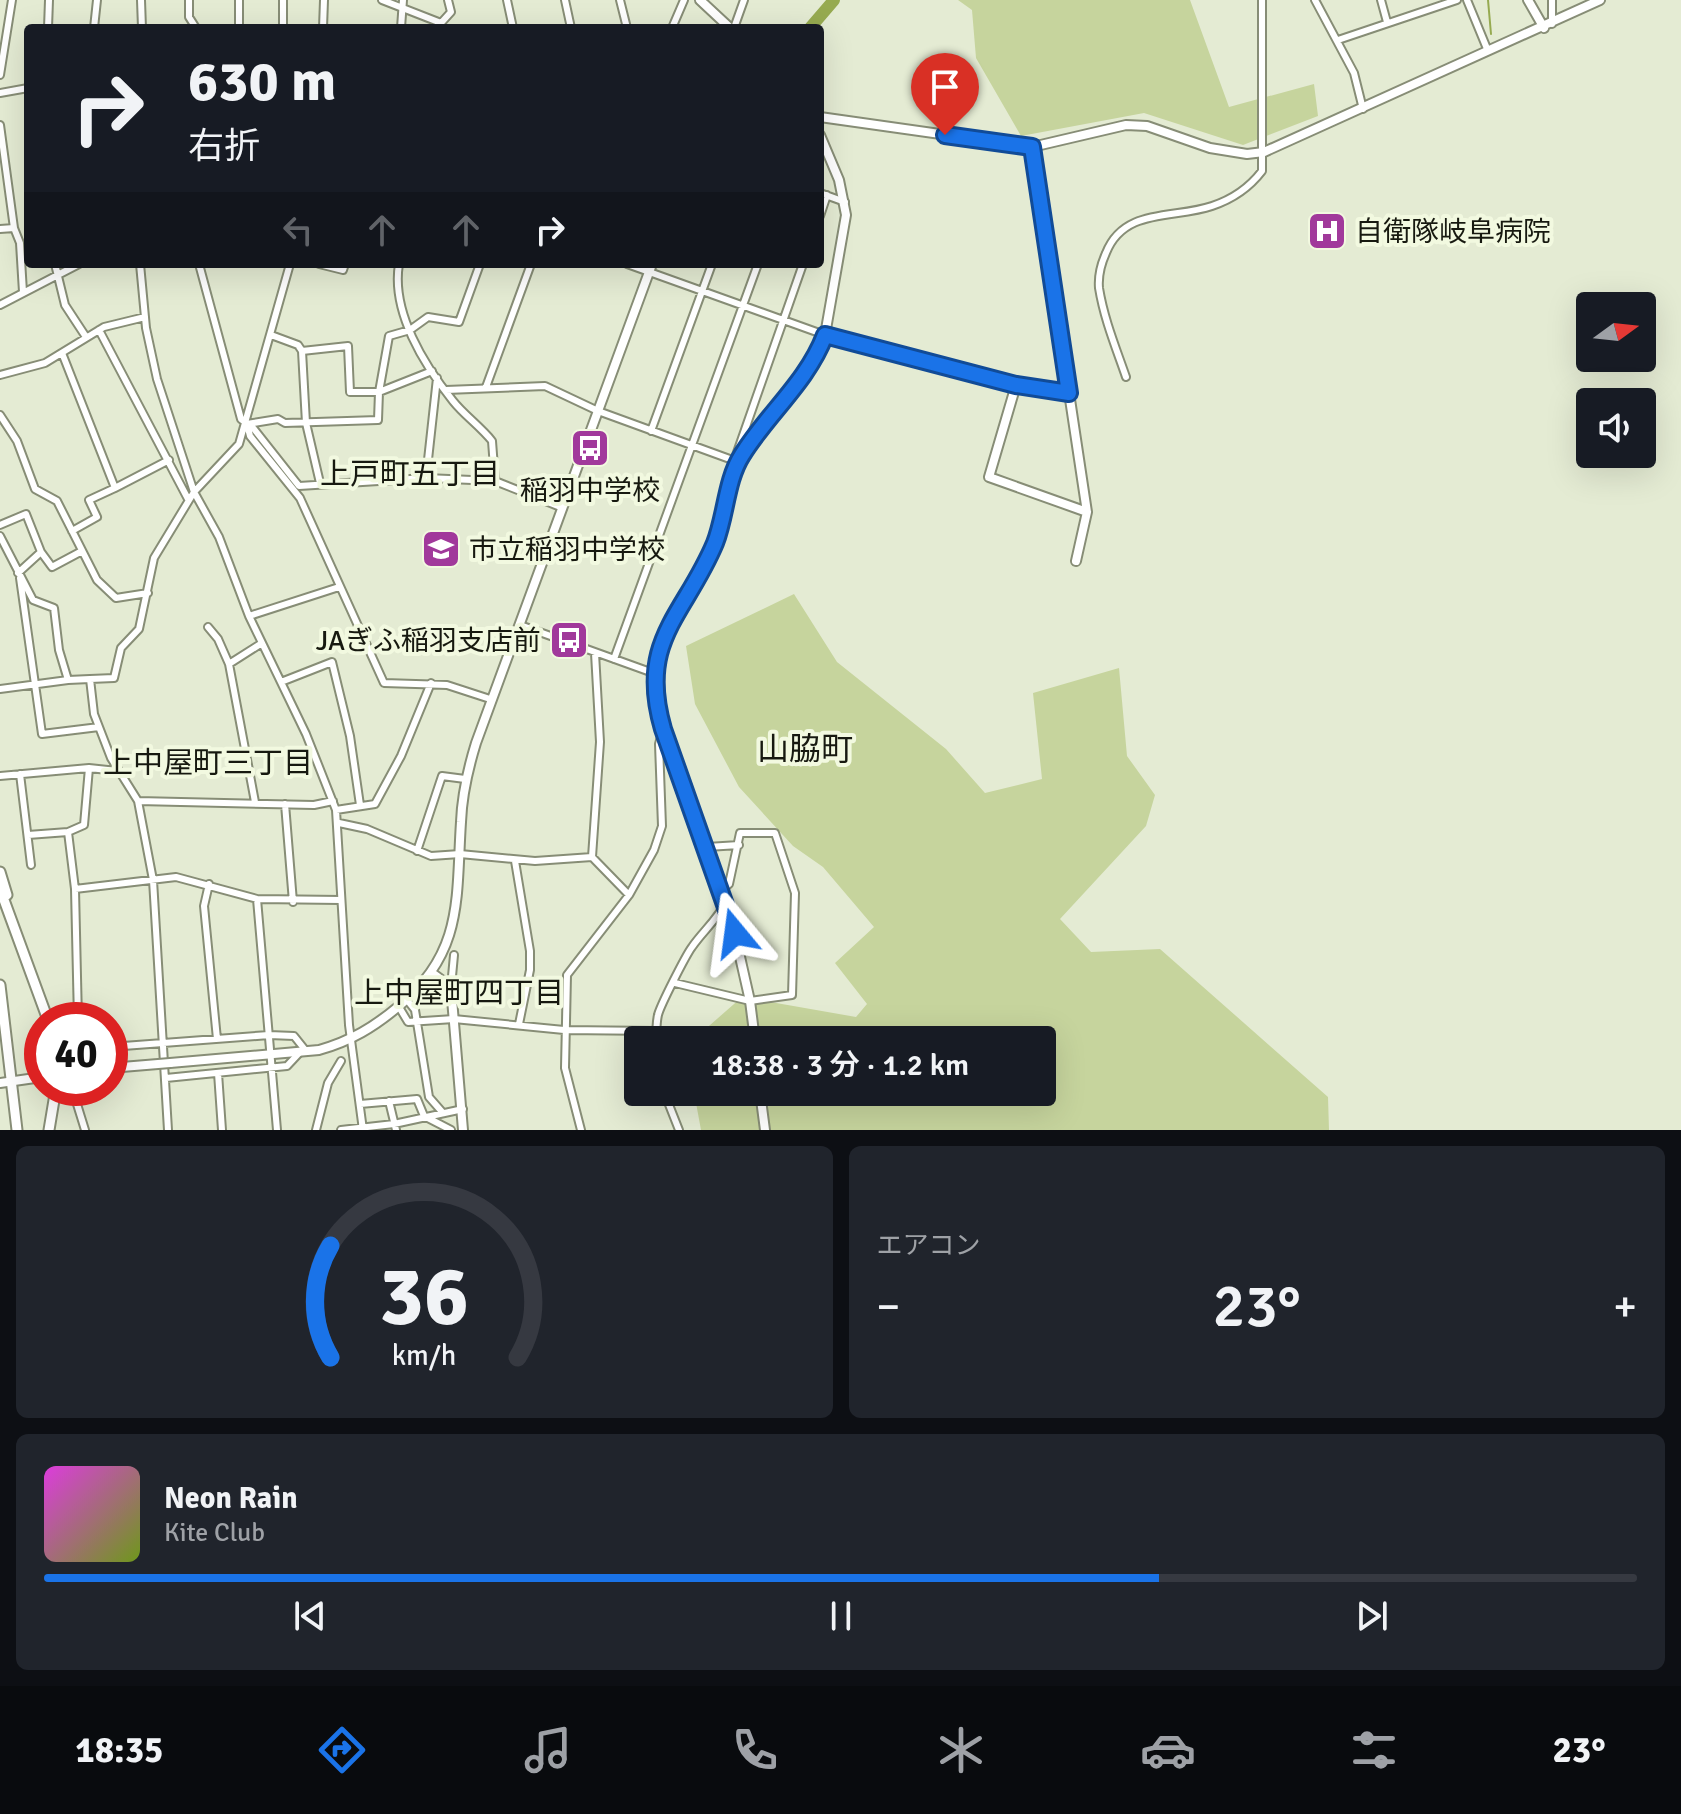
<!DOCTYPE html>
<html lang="ja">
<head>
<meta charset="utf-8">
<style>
	body { margin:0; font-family:Signika,"Noto Sans JP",sans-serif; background:#20242c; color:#f1f3f6; height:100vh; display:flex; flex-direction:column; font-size:30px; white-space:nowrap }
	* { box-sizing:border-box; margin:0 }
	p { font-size:26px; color:#9ea1a6 }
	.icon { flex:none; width:44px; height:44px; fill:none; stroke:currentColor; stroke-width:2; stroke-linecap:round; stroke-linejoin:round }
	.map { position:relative; height:1130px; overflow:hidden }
	.panel { display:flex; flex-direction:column; gap:16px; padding:16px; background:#0d0f14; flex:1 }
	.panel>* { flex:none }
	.banner { position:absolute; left:24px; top:24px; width:800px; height:244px; border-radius:8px; box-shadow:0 8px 32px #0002; background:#171b24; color:#f1f3f6; overflow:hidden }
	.needle { width:52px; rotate:75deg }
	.controls { position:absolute; left:1576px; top:292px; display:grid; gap:16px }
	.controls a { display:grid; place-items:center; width:80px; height:80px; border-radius:8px; background:#171b24; box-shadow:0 8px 32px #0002; font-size:40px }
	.speed { position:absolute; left:24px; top:1002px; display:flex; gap:16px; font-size:40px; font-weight:700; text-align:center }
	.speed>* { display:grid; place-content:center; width:104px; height:104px; border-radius:50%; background:#171b24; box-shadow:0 8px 32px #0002; line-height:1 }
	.speed .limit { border:12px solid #d22; background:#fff; color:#111 }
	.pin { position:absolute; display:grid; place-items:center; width:68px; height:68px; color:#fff; margin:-82px -34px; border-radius:50% 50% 50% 0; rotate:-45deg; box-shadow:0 0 8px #0007 }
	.pin .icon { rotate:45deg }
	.me { position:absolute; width:88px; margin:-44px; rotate:344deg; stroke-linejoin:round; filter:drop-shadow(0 0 6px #0008) }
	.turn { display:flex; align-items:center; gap:28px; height:168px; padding:0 32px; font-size:36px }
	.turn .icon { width:104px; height:104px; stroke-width:2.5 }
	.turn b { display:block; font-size:56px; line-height:68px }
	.lanes { display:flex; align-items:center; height:76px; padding:0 32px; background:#0003; justify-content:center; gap:40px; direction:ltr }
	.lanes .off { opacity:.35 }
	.big { font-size:60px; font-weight:600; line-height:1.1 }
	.panel .card { flex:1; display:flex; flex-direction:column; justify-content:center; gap:12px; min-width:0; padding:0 28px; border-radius:12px; background:#20242c }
	.panel .dial { align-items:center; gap:0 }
	.dial svg { height:208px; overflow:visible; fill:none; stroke:#363941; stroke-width:7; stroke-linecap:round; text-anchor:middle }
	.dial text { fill:#f1f3f6; stroke:none }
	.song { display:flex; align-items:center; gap:24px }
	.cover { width:96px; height:96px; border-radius:12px; background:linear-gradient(135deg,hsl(300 70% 55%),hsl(80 70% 35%)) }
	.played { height:8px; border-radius:4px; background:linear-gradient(90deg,#1a73e8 70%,#363941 70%) }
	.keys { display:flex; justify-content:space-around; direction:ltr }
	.heat { display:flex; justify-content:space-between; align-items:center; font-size:44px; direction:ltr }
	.panel .tiles { flex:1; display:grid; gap:16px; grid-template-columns:1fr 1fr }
	.card:last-child { grid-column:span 2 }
	.trip { position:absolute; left:624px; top:1026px; width:432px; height:80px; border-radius:8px; background:#171b24; box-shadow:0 8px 32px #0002; font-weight:600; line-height:80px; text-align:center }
	.menu { display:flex; height:128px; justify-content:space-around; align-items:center; background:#090b0e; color:#9ea1a6 }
	.menu .icon { width:56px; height:56px }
	.menu .on { color:#1a73e8 }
	.menu b { font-size:36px; color:#f1f3f6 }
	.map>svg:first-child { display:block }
	.green { fill:#c6d49d }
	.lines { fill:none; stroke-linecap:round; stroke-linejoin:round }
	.stream { stroke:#96aa50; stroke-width:2 }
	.river { stroke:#96aa50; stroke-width:12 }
	.street-casing { stroke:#878d76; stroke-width:10 }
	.secondary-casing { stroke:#878d76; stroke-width:12 }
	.primary-casing { stroke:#878d76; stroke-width:13 }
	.street { stroke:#fff; stroke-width:6 }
	.secondary { stroke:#fff; stroke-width:8 }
	.primary { stroke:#fff; stroke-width:9 }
	.secondary-bridge-casing { stroke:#878d76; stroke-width:12; stroke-linecap:butt }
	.secondary-bridge { stroke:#fff; stroke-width:8 }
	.route-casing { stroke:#114b97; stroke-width:20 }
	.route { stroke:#1a73e8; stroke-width:14 }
	.labels { text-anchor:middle; stroke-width:8; stroke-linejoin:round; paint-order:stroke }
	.poi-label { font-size:28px; fill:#171910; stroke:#f2f9e0; text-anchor:start }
	.neighbourhood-label { font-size:30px; fill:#171910; stroke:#f2f9e0 }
	.quarter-label { font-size:32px; fill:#171910; stroke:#f2f9e0 }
</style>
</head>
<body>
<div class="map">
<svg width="1681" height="1130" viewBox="0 0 1681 1130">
	<rect width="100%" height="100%" fill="#e4ebd3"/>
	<path class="green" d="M958 0H1190L1229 107 1314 84 1318 116 1243 145 1144 113 1021 136 976 58 972 10Z
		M794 594 837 662 946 749 985 793 1042 779 1033 693 1119 668 1127 756 1155 795 1146 826 1060 919 1091 952 1160 949 1328 1097 1329 1130H701L694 1092H1042V1040H693L742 997 856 1017 867 1004 835 963 874 927 823 867 793 846 739 787 695 704 686 646Z"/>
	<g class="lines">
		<path class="stream" d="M1488 0 1491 34"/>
		<path class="river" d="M810 28 834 0"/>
		<defs>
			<path id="street" d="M141 0 142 28
				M189 0V17L196 28
				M239 0V28
				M283 0V28
				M382 0 441 23
				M507 0 513 28
				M565 0 571 28
				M620 0 627 28
				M1315 0 1354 73 1363 109
				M1381 0 1387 22
				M1467 0 1488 51
				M1552 0V24
				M441 23 451 12 448 0
				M48 28 49 0
				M94 28 97 0
				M323 28 324 0
				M401 28 403 0
				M672 28 684 0
				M734 28 744 0
				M1338 40 1457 0
				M0 75 12 0
				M0 93 28 88
				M0 125 14 228 20 243 23 292
				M820 193 845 202
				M820 216 827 195
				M0 229 14 228
				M55 264 65 305 86 337
				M140 264 146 328 157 379 194 492 154 558 139 629 121 648 114 678 90 679 94 714 111 758 138 801 153 880 168 1130
				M199 264 241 419 254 429 299 486 426 478 495 481 563 508
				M290 264 239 444 194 492 219 537 249 616 306 734 336 810 349 1025 363 1130
				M319 264 343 270 345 264
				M399 264C391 312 424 365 453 401 464 415 480 426 492 441L495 481
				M627 264 825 335
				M0 305 79 264
				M99 330 188 499
				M271 335 298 345 302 351 348 346 350 392H379L389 336 410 330 428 317 459 322 480 264
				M302 351 306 423 320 483
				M62 353 115 488 89 500 97 517 72 531
				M0 375 45 363 104 327 145 317
				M1126 377C1116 348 1104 319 1099 288 1098 276 1101 264 1106 253 1124 207 1175 219 1212 206 1233 199 1249 188 1262 171V0
				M486 387 531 264
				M446 390 545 386 598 411 738 462
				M0 415 17 441 35 489 57 501 97 580 116 598 148 593
				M247 424 250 436 300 498 384 683 447 685 490 699
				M247 424 278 419 285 423 378 420 379 392 432 371
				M651 431 712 264
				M734 461 803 264
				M426 478 437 378
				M115 488 169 460
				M0 525 26 514 41 552 18 573
				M0 536 33 600 54 608 59 650 68 680 90 679
				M41 552 52 567 82 551
				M20 578 42 734 99 727
				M249 616 339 587
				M520 625 656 674
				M208 627 218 639 229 664
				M614 659 758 264
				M281 682 332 662 350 736 360 805
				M0 689 68 680
				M20 774 31 865
				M0 776 89 768 117 771
				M138 801 314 805 333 801
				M255 802 229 664 262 643
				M285 804 293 902
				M336 810 375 804 401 756 431 683
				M339 823 367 829 431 856 460 854 535 861 592 857 629 895
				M28 835 68 832
				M707 847 739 845
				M417 851 442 776 465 779
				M592 857 600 742 595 653
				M515 861 530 951V970L519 1024
				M209 884 204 906 217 1039
				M75 889 176 877 257 899 341 900
				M257 899 277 1130
				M675 983 750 1001 792 995 795 893 775 833H740L729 884 722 890
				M451 987 454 955
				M407 1000 415 1010 429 1097 443 1113
				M399 1007 408 1022 454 1019 564 1030 657 1031
				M78 1020 75 889 68 832 84 825 89 768
				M655 1040C657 1032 656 1023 658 1015 660 1006 686 955 692 947 703 931 717 920 726 902
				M110 1047 269 1035 294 1036 306 1051
				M218 1073 222 1130
				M166 1078 287 1066 301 1051
				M72 1088 85 1130
				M664 1092 679 1130
				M389 1101 396 1130
				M360 1104 417 1099 424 1116 451 1130
				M316 1130 328 1083 341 1061
				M341 1130 394 1124 463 1109
				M581 1130 565 1068 567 975 629 895 654 850 662 826 659 744 663 729"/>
			<path id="secondary" d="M700 0 730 28
				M1528 0 1544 28
				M820 117 1032 147 1126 125 1147 126 1210 148 1247 154 1264 152 1600 0
				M1032 147 1087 512 1076 561
				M825 335 1016 385 1069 393
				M1016 385 989 477 1087 512
				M432 973 451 987 463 1130
				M755 1040 750 1001 731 917 657 709V660L667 627 714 544 738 462 810 367 825 335 846 215 839 180 820 135
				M170 1063 319 1050C351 1041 374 1027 399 1006 464 952 456 898 461 822 462 794 468 769 476 743L652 264
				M0 1083 42 1077
				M760 1092 765 1130"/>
			<path id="primary" d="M0 872 7 895
				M0 889 48 1020
				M0 985 17 1130
				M49 1130 56 1088"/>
		</defs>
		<use href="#street" class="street-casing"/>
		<use href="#secondary" class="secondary-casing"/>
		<use href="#primary" class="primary-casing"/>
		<use href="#street" class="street"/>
		<use href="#secondary" class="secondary"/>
		<use href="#primary" class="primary"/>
		<defs>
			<path id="secondary-bridge" d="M110 1068 170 1063"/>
		</defs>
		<use href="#secondary-bridge" class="secondary-bridge-casing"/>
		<use href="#secondary-bridge" class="secondary-bridge"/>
	</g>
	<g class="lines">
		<defs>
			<path id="route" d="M735 933 663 729C637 640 685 615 715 543 726 515 726 480 742 455 768 413 807 382 825 335L1016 385 1069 393 1032 147 945 135"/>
		</defs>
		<use href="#route" class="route-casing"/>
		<use href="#route" class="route"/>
	</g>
	<defs>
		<symbol id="hospital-square" viewBox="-11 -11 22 22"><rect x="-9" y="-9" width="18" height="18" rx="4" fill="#a1399b" stroke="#f2f9e0"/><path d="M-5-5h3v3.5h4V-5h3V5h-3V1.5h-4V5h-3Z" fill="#fff"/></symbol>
		<symbol id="bus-square" viewBox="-11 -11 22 22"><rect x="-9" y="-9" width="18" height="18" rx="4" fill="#a1399b" stroke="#f2f9e0"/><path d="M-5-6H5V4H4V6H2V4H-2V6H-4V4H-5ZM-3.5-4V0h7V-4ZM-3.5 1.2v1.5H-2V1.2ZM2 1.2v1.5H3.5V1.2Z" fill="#fff"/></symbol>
		<symbol id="school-square" viewBox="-11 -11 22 22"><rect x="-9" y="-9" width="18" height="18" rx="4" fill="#a1399b" stroke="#f2f9e0"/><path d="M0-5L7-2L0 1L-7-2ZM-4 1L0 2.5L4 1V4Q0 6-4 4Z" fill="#fff"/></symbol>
	</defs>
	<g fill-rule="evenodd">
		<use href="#hospital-square" x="1305" y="209" width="44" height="44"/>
		<use href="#bus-square" x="568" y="426" width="44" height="44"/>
		<use href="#school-square" x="419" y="527" width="44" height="44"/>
		<use href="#bus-square" x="547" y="618" width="44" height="44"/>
	</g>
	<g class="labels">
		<g class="poi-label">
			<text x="1355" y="241">自衛隊岐阜病院</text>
			<text x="590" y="500" text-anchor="middle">稲羽中学校</text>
			<text x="469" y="559">市立稲羽中学校</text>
			<text x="541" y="650" text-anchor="end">JAぎふ稲羽支店前</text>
		</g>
		<g class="neighbourhood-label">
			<text x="410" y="484">上戸町五丁目</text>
			<text x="208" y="773">上中屋町三丁目</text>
			<text x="459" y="1003">上中屋町四丁目</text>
		</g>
		<g class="quarter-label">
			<text x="805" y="760">山脇町</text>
		</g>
	</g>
</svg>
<div class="controls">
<a><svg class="needle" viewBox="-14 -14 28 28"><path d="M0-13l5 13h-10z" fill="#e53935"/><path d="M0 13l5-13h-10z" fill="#9ea1a6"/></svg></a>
<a><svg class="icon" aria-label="sound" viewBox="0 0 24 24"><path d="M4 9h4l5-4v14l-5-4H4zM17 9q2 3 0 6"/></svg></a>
</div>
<div class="speed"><div class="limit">40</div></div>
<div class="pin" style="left:945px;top:135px;background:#d93025"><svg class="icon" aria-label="arrive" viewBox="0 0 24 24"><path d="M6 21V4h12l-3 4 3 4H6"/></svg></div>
<svg class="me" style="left:735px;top:933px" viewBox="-20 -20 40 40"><path d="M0-17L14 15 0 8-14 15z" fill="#1a73e8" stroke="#fff" stroke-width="4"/></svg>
<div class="trip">18:38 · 3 分 · 1.2 km</div>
<div class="banner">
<div class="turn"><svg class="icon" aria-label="right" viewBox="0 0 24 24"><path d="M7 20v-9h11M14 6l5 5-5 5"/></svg><div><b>630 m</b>右折</div></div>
<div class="lanes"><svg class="icon off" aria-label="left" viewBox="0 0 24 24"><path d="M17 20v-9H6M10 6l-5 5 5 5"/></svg><svg class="icon off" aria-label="ahead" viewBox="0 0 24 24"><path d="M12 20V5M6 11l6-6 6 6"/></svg><svg class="icon off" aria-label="ahead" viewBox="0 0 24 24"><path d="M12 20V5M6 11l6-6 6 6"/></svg><svg class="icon" aria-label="right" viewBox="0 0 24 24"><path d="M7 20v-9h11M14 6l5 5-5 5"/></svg></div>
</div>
</div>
<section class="panel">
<div class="tiles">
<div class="card dial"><svg viewBox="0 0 100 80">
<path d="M14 69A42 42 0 1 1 86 69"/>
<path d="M14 69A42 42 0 0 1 14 26" stroke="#1a73e8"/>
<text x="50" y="56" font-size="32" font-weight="700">36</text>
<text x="50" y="72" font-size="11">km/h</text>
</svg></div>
<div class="card"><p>エアコン</p>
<div class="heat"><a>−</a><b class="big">23°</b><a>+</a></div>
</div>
<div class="card">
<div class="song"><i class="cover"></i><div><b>Neon Rain</b><p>Kite Club</p></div></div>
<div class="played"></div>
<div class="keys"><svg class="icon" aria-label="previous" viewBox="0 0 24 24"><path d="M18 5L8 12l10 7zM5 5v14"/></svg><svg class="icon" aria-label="pause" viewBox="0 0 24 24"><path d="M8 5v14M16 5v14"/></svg><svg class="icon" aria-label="next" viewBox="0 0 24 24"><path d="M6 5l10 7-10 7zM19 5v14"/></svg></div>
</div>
</div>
</section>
<nav class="menu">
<b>18:35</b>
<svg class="icon on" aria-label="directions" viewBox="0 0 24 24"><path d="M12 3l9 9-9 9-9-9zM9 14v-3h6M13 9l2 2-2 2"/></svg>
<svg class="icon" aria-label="music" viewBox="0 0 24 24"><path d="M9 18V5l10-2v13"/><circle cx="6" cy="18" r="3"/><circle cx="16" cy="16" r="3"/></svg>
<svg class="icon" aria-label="phone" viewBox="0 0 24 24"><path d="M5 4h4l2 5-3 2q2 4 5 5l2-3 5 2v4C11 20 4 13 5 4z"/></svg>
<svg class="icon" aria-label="climate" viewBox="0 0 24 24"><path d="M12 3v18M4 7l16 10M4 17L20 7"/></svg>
<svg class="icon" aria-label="car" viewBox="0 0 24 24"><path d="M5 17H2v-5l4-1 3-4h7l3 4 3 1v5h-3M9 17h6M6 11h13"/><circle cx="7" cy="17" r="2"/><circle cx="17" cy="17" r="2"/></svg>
<svg class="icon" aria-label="filters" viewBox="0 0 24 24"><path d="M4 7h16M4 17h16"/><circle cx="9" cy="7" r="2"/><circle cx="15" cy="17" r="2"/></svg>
<b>23°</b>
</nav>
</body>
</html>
